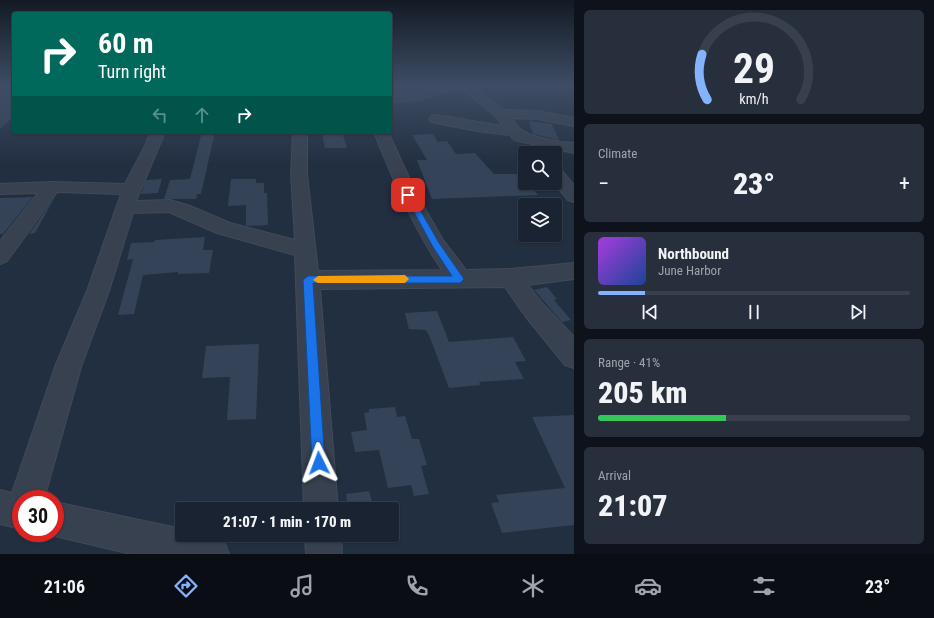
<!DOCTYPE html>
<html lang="en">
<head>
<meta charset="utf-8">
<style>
	body { margin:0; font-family:"Roboto Condensed",sans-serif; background:#272f3d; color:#f1f3f6; height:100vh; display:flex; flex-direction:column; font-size:15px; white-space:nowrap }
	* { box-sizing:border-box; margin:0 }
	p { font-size:13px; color:#9fa4ab }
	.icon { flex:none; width:22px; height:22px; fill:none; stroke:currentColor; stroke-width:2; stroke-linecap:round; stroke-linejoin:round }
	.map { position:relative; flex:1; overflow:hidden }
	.drawer { display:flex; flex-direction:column; gap:10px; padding:10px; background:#0e131b; width:360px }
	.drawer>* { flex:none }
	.guide { position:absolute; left:12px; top:12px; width:380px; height:122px; border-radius:4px; box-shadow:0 1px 3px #0004,0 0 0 1px #38404d; background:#00695c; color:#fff; overflow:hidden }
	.tools { position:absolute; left:518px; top:146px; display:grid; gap:8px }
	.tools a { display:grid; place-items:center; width:44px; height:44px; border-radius:4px; background:#1a2331; box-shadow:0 1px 3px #0004,0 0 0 1px #38404d; font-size:20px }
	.speed { position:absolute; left:12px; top:490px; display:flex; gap:8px; font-size:20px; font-weight:700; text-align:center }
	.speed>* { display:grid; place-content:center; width:52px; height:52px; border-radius:50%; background:#1a2331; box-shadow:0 1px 3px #0004,0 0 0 1px #38404d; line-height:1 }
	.speed .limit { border:6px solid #d22; background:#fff; color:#111 }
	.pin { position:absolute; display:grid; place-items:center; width:34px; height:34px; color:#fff; margin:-17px; border-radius:8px; box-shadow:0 2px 6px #0006 }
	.me { position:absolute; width:44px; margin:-22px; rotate:357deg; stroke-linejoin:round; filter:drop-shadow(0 0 3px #0008) }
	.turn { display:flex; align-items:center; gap:14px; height:84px; padding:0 20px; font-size:18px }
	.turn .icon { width:52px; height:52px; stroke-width:2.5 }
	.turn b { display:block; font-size:28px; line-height:34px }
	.lanes { display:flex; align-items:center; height:38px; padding:0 20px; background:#0003; justify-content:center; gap:20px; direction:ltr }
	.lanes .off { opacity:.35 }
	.big { font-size:30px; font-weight:800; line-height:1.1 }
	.drawer .card { flex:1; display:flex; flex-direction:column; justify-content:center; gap:6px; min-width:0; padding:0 14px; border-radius:6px; background:#272f3d }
	.drawer .dial { align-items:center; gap:0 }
	.dial svg { height:104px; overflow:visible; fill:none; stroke:#38404d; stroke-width:7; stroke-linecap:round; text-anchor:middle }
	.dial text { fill:#f1f3f6; stroke:none }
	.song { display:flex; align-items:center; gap:12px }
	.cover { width:48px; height:48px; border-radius:6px; background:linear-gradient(135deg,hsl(280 70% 55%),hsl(220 70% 35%)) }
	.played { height:4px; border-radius:2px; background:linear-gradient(90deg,#84b2ff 15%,#38404d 15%) }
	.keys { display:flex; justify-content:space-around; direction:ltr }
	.heat { display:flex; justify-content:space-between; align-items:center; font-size:22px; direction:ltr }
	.charge { height:6px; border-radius:3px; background:linear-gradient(90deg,#34c759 41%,#38404d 0) }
	.trip { position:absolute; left:175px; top:502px; width:224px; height:40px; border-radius:4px; background:#1a2331; box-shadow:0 1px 3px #0004,0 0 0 1px #38404d; font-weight:800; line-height:40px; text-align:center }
	.tabs { display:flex; height:64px; justify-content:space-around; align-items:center; background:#0a0e14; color:#9fa4ab }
	.tabs .icon { width:28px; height:28px }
	.tabs .on { color:#84b2ff }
	.tabs b { font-size:18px; color:#f1f3f6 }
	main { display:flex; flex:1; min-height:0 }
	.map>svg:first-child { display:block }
	.building { fill:#344357 }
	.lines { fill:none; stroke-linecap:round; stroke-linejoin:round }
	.minor-casing { stroke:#404a59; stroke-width:2 }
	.minor { fill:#374150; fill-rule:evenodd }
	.route { fill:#1a73e8; stroke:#114b97 }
	.slow { fill:#f59e0b }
</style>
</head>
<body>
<main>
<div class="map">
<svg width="574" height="554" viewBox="0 0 574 554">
	<rect width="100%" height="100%" fill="#222f41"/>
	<path class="building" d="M0 86H14V116L0 129Z
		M529 121 552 124 559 140 533 134Z
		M202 132H215L201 194H197L196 199H164L170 180 190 179Z
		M322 132H342L347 148H325Z
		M433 134 438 142 447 141 456 154 475 153 494 174H521L525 179V183H528L538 195 432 199 417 160H427L412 135Z
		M162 179 158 193 141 194 146 180Z
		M231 179H256V183H264V193H267L268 225 246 226V205L228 206Z
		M33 197 3 234H0V198Z
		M55 197 35 233 29 234Z
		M205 237 203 250H213L209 273 178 274V272L143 275 134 314 118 315 133 259 127 260 131 243 154 242 155 240Z
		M547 287 557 299 554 300 571 320 562 322 534 290Z
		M437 311 449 342 513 337 526 361 515 362 524 379 479 382 481 385 449 388 429 335 426 330 409 329 405 313Z
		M259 344 256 419 227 420 230 377 202 378 206 346Z
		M395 407 397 417 405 416 412 439H419L427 465 421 466 429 494 414 496 411 485 388 488 379 450 355 452 351 432 367 430 364 413 369 412V409Z
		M574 415V525L502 533 491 503 499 502 496 495 565 488 532 417Z
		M369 491 374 509H348L346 494Z"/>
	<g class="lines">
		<defs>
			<path id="minor" d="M439 86H473L504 110 538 111 574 118V126L538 119 512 118C514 121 516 125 519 128 530 138 560 142 574 143V153L514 140 510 135 477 131 431 122 429 119 431 116 436 115 503 126 496 117 460 87 422 99 390 103V95L421 91Z
				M151 132H165L136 201 170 200 190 206 230 223 295 240 291 174 293 132H307V174L318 271 442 270C413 227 393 180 374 132H388L417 195 443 240 466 270 511 269 574 263V279L528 285 542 303 574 337V368L565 365 526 317 505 287 320 289 338 509H304L295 255 217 233 169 212 133 213 109 291 81 367 44 499H21V529L0 524V490L12 493 55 367 87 291 121 194 57 192 7 261 0 264V241L38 193 0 194V184L52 182 125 184 145 146Z
				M555 169 561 170 574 185V202L568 200 554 183Z
				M55 502 182 529V535H208L224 541 229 554H131L55 536 47 533H55Z
				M305 535H341L342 554H306Z"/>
		</defs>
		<use href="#minor" class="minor-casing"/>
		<use href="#minor" class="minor"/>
	</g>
	<linearGradient id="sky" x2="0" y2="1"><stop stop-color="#131a24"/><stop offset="0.52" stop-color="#3e4d65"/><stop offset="1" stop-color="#3e4d65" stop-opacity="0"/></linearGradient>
	<rect width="574" height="164" fill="url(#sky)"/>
	<path class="route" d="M406 194H411L439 243 464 279 460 283H313L325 463 323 468 319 470 314 468 312 463 303 280 308 276H452L433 247 405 195Z"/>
	<path class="slow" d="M405 275 409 279 405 283H318L313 280 318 276Z"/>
</svg>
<div class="tools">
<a><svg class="icon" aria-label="search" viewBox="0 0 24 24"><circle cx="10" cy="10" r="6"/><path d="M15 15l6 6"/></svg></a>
<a><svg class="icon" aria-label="layers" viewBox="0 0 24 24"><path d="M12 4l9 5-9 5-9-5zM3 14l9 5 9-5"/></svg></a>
</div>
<div class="speed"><div class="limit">30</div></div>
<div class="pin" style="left:408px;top:195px;background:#d93025"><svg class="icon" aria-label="arrive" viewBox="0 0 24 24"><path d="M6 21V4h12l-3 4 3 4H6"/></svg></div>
<svg class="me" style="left:319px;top:463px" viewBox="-20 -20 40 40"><path d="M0-17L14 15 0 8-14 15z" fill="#1a73e8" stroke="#fff" stroke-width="4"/></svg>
<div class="trip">21:07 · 1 min · 170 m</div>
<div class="guide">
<div class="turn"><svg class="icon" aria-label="right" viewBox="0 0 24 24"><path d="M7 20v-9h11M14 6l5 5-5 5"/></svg><div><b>60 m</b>Turn right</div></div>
<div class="lanes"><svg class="icon off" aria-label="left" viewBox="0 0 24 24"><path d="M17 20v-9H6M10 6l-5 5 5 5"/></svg><svg class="icon off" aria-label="ahead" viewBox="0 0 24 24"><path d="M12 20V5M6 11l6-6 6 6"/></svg><svg class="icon" aria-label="right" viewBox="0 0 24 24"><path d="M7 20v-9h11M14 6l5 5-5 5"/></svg></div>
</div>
</div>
<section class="drawer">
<div class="card dial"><svg viewBox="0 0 100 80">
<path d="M14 69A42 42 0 1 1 86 69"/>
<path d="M14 69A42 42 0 0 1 10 34" stroke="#84b2ff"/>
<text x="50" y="56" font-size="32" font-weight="700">29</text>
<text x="50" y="72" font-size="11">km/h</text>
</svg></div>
<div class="card"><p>Climate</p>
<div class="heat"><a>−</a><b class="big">23°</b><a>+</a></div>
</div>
<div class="card">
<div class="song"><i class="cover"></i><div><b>Northbound</b><p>June Harbor</p></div></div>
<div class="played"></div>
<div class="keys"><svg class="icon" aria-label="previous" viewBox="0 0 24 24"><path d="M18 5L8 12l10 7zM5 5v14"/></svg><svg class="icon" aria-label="pause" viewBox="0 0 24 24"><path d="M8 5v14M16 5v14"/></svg><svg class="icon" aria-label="next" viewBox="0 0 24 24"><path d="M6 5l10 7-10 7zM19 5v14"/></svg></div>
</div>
<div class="card"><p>Range · 41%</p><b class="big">205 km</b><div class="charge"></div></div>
<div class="card"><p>Arrival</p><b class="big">21:07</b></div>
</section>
</main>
<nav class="tabs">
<b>21:06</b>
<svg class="icon on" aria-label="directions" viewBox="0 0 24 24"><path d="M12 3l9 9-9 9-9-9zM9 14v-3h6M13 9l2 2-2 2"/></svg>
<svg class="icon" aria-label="music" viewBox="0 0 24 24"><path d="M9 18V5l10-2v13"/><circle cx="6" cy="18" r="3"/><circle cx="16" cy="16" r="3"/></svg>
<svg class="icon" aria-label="phone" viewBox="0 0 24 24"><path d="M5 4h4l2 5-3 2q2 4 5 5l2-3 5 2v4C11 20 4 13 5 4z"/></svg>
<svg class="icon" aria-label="climate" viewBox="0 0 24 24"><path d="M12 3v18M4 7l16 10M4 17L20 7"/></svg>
<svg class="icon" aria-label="car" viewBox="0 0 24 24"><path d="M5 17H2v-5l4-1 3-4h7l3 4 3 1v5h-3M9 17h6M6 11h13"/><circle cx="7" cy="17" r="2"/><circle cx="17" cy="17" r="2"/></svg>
<svg class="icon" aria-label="filters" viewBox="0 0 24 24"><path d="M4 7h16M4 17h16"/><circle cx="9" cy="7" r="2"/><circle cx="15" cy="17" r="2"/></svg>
<b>23°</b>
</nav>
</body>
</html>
